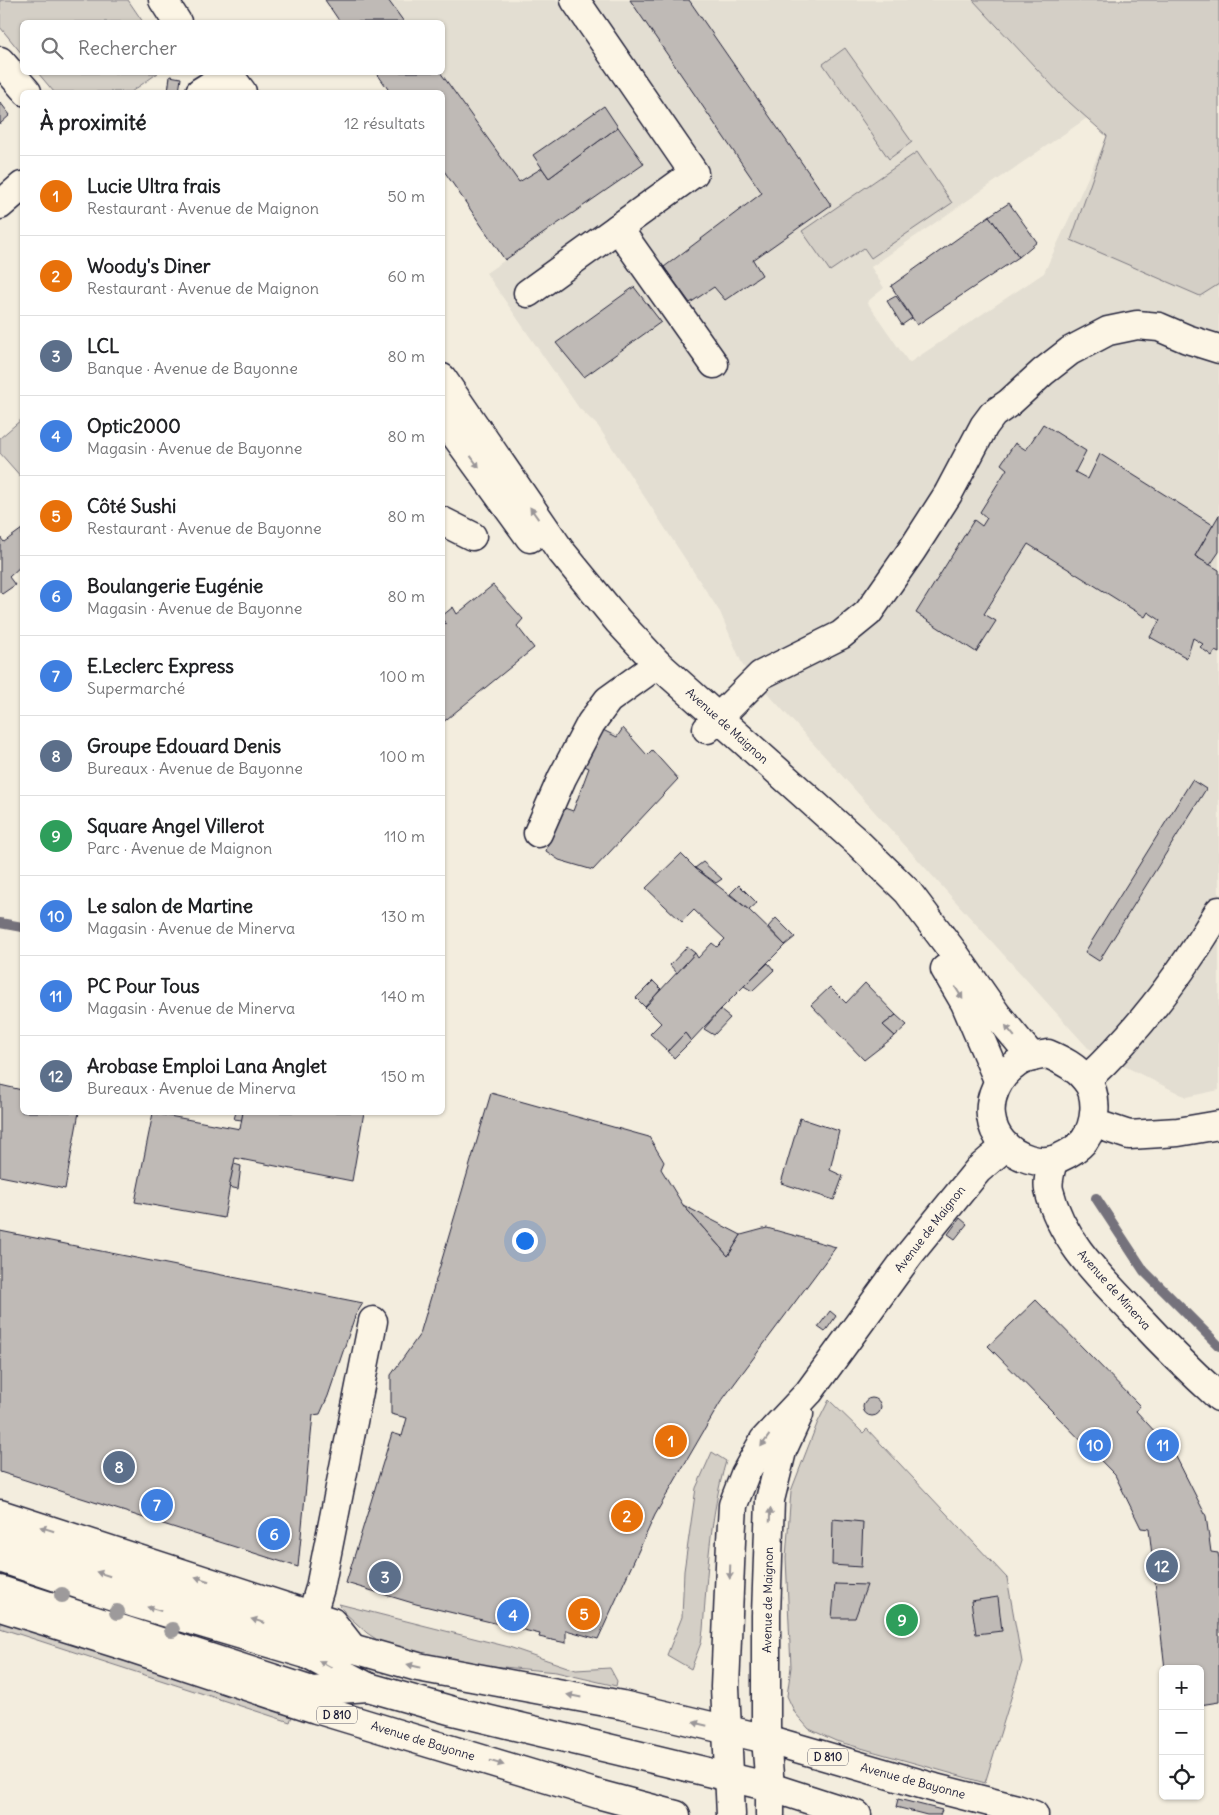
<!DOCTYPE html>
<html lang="fr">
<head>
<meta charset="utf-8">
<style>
	body { margin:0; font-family:Delius,sans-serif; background:#f6f6f6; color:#202124 }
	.controls { position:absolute; right:15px; bottom:15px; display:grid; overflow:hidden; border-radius:8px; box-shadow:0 1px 4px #0004 }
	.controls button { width:45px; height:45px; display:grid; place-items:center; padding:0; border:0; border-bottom:1px solid #e0e0e0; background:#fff; color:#202124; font:25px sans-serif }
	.you { position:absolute; left:524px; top:1240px; width:18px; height:18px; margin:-12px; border:4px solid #fff; border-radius:50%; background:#1a73e8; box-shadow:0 0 0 8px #1a73e833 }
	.badge { display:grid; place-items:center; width:32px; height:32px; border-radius:50%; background:#1f6fb2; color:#fff; font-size:16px; font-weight:700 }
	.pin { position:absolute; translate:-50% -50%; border:2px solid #fff; box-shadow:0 1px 5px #0006 }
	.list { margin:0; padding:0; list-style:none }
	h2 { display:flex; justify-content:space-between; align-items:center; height:65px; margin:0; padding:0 20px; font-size:21px }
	h2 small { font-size:16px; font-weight:400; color:#757577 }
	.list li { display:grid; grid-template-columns:32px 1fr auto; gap:15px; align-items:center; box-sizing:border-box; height:80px; padding:0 20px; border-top:1px solid #e0e0e0 }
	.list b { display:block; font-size:19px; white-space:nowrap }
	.list p { margin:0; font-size:16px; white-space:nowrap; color:#757577 }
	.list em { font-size:16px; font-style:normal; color:#757577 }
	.icon { flex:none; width:28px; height:28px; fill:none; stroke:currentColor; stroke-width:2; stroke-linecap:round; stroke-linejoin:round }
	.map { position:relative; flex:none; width:1219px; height:1815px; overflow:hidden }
	.search { position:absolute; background:#fff; box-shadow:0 1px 4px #0004; left:20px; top:20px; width:425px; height:55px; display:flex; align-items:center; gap:12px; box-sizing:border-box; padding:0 18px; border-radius:8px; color:#757577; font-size:19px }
	.panel { position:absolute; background:#fff; box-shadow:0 1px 4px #0004; left:20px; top:90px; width:425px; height:1025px; border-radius:8px }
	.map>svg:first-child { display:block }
	.built { fill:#e3ded2 }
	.green { fill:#d4cfc6; stroke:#7b7880 }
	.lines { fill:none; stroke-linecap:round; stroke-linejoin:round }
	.stream { stroke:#75727b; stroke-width:10 }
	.building { fill:#bfbab6; stroke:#22223b }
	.minor-casing { stroke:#22223b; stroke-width:31 }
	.major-casing { stroke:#22223b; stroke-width:31 }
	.minor { stroke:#fcf5e5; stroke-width:28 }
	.major { stroke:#fcf5e5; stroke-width:28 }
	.tree { fill:#9d9a9b }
	.oneway { fill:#9a9698 }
	.labels { text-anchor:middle; stroke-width:4.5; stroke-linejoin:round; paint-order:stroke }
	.shield { fill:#fcf5e5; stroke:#63616e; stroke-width:1 }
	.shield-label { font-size:11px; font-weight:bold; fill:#22223b }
	.street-label { font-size:12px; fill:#22223b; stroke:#fcf5e5 }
</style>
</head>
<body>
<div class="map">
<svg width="1219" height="1815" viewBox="0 0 1219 1815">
	<rect width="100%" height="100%" fill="#f3edde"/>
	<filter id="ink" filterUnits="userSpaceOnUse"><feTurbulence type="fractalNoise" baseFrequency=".02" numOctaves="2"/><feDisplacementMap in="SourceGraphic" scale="10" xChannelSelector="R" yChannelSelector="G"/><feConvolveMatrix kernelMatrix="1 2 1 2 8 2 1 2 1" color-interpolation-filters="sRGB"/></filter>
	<g filter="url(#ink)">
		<polygon class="built" points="325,0 973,0 1060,94 1087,118 871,267 884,288 867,302 909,363 1044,273 1107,136 1219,0 1219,1090 1186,1097 1088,1048 743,666 720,612 598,426 579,408 486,273 505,260 442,92 390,92 376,73 442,72 442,22 340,22"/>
		<g class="green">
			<polygon points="0,0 128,0 143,22 22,22 22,54 0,27"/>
			<polygon points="973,0 1219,0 1219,284 1200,296 1071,240 1107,136 1060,94"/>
			<polygon points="845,48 912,142 889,159 823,64"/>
			<polygon points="38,73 158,73 131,92 54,92"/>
			<polygon points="917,152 952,203 871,258 864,248 830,271 802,231"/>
			<polygon points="22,419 22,478 0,453 0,438"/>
			<polygon points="829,1400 863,1433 867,1429 1007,1578 1022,1662 985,1783 836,1741 809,1729 795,1713 787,1696 791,1667 786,1558 791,1491 817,1424"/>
			<path d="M712,1452L726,1461C710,1516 707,1573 703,1630L701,1643L691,1669L667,1655L682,1617L684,1571L696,1488Z"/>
			<polygon points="339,1604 509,1647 576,1670 610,1668 617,1681 616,1686 556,1672 472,1664 396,1650 379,1641 367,1633 345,1613"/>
			<polygon points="0,1616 293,1713 290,1722 0,1628"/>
		</g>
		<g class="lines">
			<g class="stream">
				<polyline points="0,923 22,927"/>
				<polyline points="1096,1198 1144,1271 1219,1346"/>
			</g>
		</g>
		<g class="building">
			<polygon points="325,0 388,0 404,22 340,22"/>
			<polygon points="630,0 689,0 831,205 753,260 762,275 725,300 714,287 690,303 664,267 762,193"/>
			<polygon points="376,72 440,72 519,182 542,168 549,178 618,127 644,164 505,260 442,168 442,92 390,92"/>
			<polygon points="170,76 181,78 179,92 168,92"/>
			<polygon points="0,102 10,115 0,124"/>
			<polygon points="604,106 618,127 549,178 533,155"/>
			<polygon points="1009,203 1037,242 1019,257 989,216"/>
			<polygon points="989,216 1019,257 917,325 891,286"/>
			<polygon points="634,287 661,322 584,377 556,343"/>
			<polygon points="896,296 912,318 902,325 887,301"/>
			<polygon points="1043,424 1086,451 1075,472 1088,479 1100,454 1213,525 1195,556 1219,570 1219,653 1215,651 1212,656 1200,647 1203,644 1193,638 1187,658 1150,637 1160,620 1148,612 1145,617 1028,544 984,614 996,621 976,652 916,613 974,520 982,526 987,518 980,512 1007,469 1001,464 1015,443 1026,450"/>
			<polygon points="1219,515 1219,552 1210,565 1195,556"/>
			<polygon points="22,529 22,565 9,577 15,585 2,594 0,592 0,537 4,542"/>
			<polygon points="493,585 523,619 517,626 534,648 442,723 442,625 446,623 442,620 442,616 453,607 457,614"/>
			<polygon points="593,725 617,737 623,728 647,755 652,750 678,779 593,870 559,860 546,851 559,806 573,811 589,768 580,764"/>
			<polygon points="1192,780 1206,789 1099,961 1085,952"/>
			<polygon points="681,854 695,868 749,910 785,945 720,1010 691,1041 685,1033 668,1051 650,1034 661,1023 645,1007 695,953 698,958 712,943 717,947 725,939 694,910 682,922 646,888"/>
			<polygon points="703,862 722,879 716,883 695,868"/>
			<polygon points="739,885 757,903 749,910 730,894"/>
			<polygon points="776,918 795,937 785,945 768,927"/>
			<polygon points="687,947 695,953 677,973 670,965"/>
			<polygon points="768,963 774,970 752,991 744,986"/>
			<polygon points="653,981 661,989 645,1007 636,998"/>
			<polygon points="865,983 896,1015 883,1025 895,1036 864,1060 811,1005 830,987 846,1003"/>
			<polygon points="720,1010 730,1018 714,1035 704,1029"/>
			<polygon points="896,1015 907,1025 895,1036 883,1025"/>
			<polygon points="685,1033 691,1041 674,1058 668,1051"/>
			<polygon points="0,1085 22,1090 22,1112 79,1112 65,1189 0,1176"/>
			<polygon points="491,1093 649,1137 664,1162 661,1169 683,1205 728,1256 741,1235 767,1228 836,1247 720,1403 655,1515 598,1639 566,1630 566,1643 539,1637 540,1634 416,1604 346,1583 392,1433 402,1436 407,1418 391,1414 391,1375 420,1334"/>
			<polygon points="236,1112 243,1112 242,1120 234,1119"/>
			<polygon points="243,1112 364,1112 352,1181 235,1158 224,1218 135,1202 153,1113 240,1129"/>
			<polygon points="800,1118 839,1131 830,1170 843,1176 834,1200 781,1183"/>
			<polygon points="234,1164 241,1166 238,1189 229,1187"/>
			<polygon points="683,1205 741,1235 728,1256"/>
			<polygon points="960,1218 967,1224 955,1239 948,1234"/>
			<polygon points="0,1231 363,1303 355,1316 328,1396 320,1414 313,1415 298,1567 0,1472"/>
			<polygon points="1036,1300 1140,1406 1136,1411 1157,1434 1162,1429 1206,1516 1211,1552 1218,1553 1219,1559 1219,1702 1200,1705 1200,1669 1165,1669 1149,1529 1141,1528 1115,1475 988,1346"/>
			<polygon points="830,1311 836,1316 825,1332 818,1327"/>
			<circle cx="872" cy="1407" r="9"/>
			<polygon points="833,1519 863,1522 861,1567 832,1565"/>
			<polygon points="835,1584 867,1585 855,1618 832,1618"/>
			<polygon points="998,1597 1002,1631 976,1634 971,1601"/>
			<polygon points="898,1799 942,1810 940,1815 927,1815 896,1807"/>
		</g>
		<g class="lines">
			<defs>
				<g id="minor">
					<polyline points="163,0 177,22"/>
					<polyline points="575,0 694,173 618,228"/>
					<polyline points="0,61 27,92"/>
					<polyline points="227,72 242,92"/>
					<polyline points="200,92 216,82"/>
					<polyline points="0,205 22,186"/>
					<polyline points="528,293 618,228 714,364"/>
					<polyline points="442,378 560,550 618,621 658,664 858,843 908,892 954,953 997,1015 1032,1057"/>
					<polyline points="442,417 530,538"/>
					<polyline points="442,521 472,536"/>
					<polyline points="707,729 761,675 841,635 868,613 912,550 948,494 984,426 993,414 1009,403 1043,372 1070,351 1108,331 1137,325 1159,327 1187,339 1219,349"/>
					<polyline points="538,833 562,778 591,723 608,700 658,664"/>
					<polyline points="945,969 965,1003 998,1080"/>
					<path d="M1048,1054C1062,1060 1076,1067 1086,1080C1099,1096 1096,1124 1084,1141C1077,1149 1068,1154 1059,1158C1050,1162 1039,1162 1029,1159C983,1145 978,1091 1016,1064C1025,1057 1038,1056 1048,1054Z"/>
					<path d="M1086,1080C1139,1031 1182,973 1219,911"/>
					<polyline points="1093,1123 1129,1135 1178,1132 1219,1125"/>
					<path d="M1053,1160C1051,1170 1047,1181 1049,1190C1061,1241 1101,1278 1135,1314C1162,1343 1190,1371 1219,1397"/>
					<polyline points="0,1514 332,1622 353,1649"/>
					<polyline points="0,1558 134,1603 306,1654 368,1687 453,1711 770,1787 857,1815"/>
					<polyline points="0,1590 312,1691 368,1687"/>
					<polyline points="312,1614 320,1588 373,1321"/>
					<polyline points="731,1815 725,1687 731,1541 733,1505 745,1474 764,1440 809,1392 909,1255 978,1170 1006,1146"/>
					<polyline points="770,1815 770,1787 766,1739 766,1615 770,1500 782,1451 799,1414"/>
				</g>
				<g id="major">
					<polyline points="0,1540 186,1601 418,1667 622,1705 766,1739 935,1788 1017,1809 1034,1815"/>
					<polyline points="0,1607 128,1647 316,1709 601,1795 676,1815"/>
				</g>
			</defs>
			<use href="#minor" class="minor-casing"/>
			<use href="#major" class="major-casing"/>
			<use href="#minor" class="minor"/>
			<use href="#major" class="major"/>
		</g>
		<g class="tree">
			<circle cx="62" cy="1595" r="8"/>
			<circle cx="117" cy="1612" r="8"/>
			<circle cx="172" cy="1630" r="8"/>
		</g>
		<defs><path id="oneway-solid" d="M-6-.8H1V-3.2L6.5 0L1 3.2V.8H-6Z" transform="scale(1.25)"/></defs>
		<g class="oneway">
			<use href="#oneway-solid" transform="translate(475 462) rotate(54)"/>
			<use href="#oneway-solid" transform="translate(534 513) rotate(-125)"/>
			<use href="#oneway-solid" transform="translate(959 993) rotate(58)"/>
			<use href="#oneway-solid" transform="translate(1010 1031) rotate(-129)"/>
			<use href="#oneway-solid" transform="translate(765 1441) rotate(126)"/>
			<use href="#oneway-solid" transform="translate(770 1515) rotate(-88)"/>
			<use href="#oneway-solid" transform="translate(47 1529) rotate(-162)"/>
			<use href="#oneway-solid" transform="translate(730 1572) rotate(92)"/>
			<use href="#oneway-solid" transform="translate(103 1574) rotate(-162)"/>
			<use href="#oneway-solid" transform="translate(202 1579) rotate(-162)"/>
			<use href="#oneway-solid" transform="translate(154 1609) rotate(-164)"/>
			<use href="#oneway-solid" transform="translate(258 1621) rotate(-164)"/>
			<use href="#oneway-solid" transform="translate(325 1664) rotate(-152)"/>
			<use href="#oneway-solid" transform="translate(414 1666) rotate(-166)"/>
			<use href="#oneway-solid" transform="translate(574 1696) rotate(-169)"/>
			<use href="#oneway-solid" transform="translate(700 1724) rotate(-167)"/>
			<use href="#oneway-solid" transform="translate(497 1763) rotate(17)"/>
		</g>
	</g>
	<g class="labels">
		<g class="shield">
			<rect x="317" y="1706.5" width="40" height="17" rx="4"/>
			<rect x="808" y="1748.5" width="40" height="17" rx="4"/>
		</g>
		<g class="shield-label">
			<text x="337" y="1719">D 810</text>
			<text x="828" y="1761">D 810</text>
		</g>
		<g class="street-label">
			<text transform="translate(727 726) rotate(42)" y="4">Avenue de Maignon</text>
			<text transform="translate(930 1229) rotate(-52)" y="4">Avenue de Maignon</text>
			<text transform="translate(1114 1290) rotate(48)" y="4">Avenue de Minerva</text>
			<text transform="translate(768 1600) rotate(-89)" y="4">Avenue de Maignon</text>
			<text transform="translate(423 1741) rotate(17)" y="4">Avenue de Bayonne</text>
			<text transform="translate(913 1781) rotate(15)" y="4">Avenue de Bayonne</text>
		</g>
	</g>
</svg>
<div class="controls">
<button>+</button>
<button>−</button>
<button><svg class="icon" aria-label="locate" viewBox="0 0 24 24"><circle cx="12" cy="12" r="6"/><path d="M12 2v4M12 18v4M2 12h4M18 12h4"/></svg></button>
</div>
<div class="you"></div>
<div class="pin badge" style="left:671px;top:1441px;background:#e8710a">1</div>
<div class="pin badge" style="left:627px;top:1516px;background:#e8710a">2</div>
<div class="pin badge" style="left:385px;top:1577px;background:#5c6f8a">3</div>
<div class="pin badge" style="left:513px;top:1615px;background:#3f7fe0">4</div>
<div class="pin badge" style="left:584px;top:1614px;background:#e8710a">5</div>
<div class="pin badge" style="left:274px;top:1534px;background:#3f7fe0">6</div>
<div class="pin badge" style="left:157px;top:1505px;background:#3f7fe0">7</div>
<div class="pin badge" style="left:119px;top:1467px;background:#5c6f8a">8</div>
<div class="pin badge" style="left:902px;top:1620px;background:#2e9e5b">9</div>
<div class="pin badge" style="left:1095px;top:1445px;background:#3f7fe0">10</div>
<div class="pin badge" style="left:1163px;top:1445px;background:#3f7fe0">11</div>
<div class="pin badge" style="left:1162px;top:1566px;background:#5c6f8a">12</div>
<div class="search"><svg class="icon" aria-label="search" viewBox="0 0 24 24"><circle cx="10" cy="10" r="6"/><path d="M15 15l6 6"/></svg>Rechercher</div>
<section class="panel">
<h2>À proximité<small>12 résultats</small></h2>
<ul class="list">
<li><span class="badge" style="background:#e8710a">1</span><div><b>Lucie Ultra frais</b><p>Restaurant · Avenue de Maignon</p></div><em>50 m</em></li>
<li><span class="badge" style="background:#e8710a">2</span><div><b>Woody's Diner</b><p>Restaurant · Avenue de Maignon</p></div><em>60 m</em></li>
<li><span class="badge" style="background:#5c6f8a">3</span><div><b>LCL</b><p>Banque · Avenue de Bayonne</p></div><em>80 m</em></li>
<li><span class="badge" style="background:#3f7fe0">4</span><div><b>Optic2000</b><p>Magasin · Avenue de Bayonne</p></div><em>80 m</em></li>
<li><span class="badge" style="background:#e8710a">5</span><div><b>Côté Sushi</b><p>Restaurant · Avenue de Bayonne</p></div><em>80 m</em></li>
<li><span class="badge" style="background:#3f7fe0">6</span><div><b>Boulangerie Eugénie</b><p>Magasin · Avenue de Bayonne</p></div><em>80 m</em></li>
<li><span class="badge" style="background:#3f7fe0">7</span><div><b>E.Leclerc Express</b><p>Supermarché</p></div><em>100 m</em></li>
<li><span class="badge" style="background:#5c6f8a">8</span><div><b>Groupe Edouard Denis</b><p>Bureaux · Avenue de Bayonne</p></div><em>100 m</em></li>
<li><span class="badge" style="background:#2e9e5b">9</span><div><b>Square Angel Villerot</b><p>Parc · Avenue de Maignon</p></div><em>110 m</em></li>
<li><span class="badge" style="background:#3f7fe0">10</span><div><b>Le salon de Martine</b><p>Magasin · Avenue de Minerva</p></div><em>130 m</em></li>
<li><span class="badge" style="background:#3f7fe0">11</span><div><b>PC Pour Tous</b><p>Magasin · Avenue de Minerva</p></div><em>140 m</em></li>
<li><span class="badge" style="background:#5c6f8a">12</span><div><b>Arobase Emploi Lana Anglet</b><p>Bureaux · Avenue de Minerva</p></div><em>150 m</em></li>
</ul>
</section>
</div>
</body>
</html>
